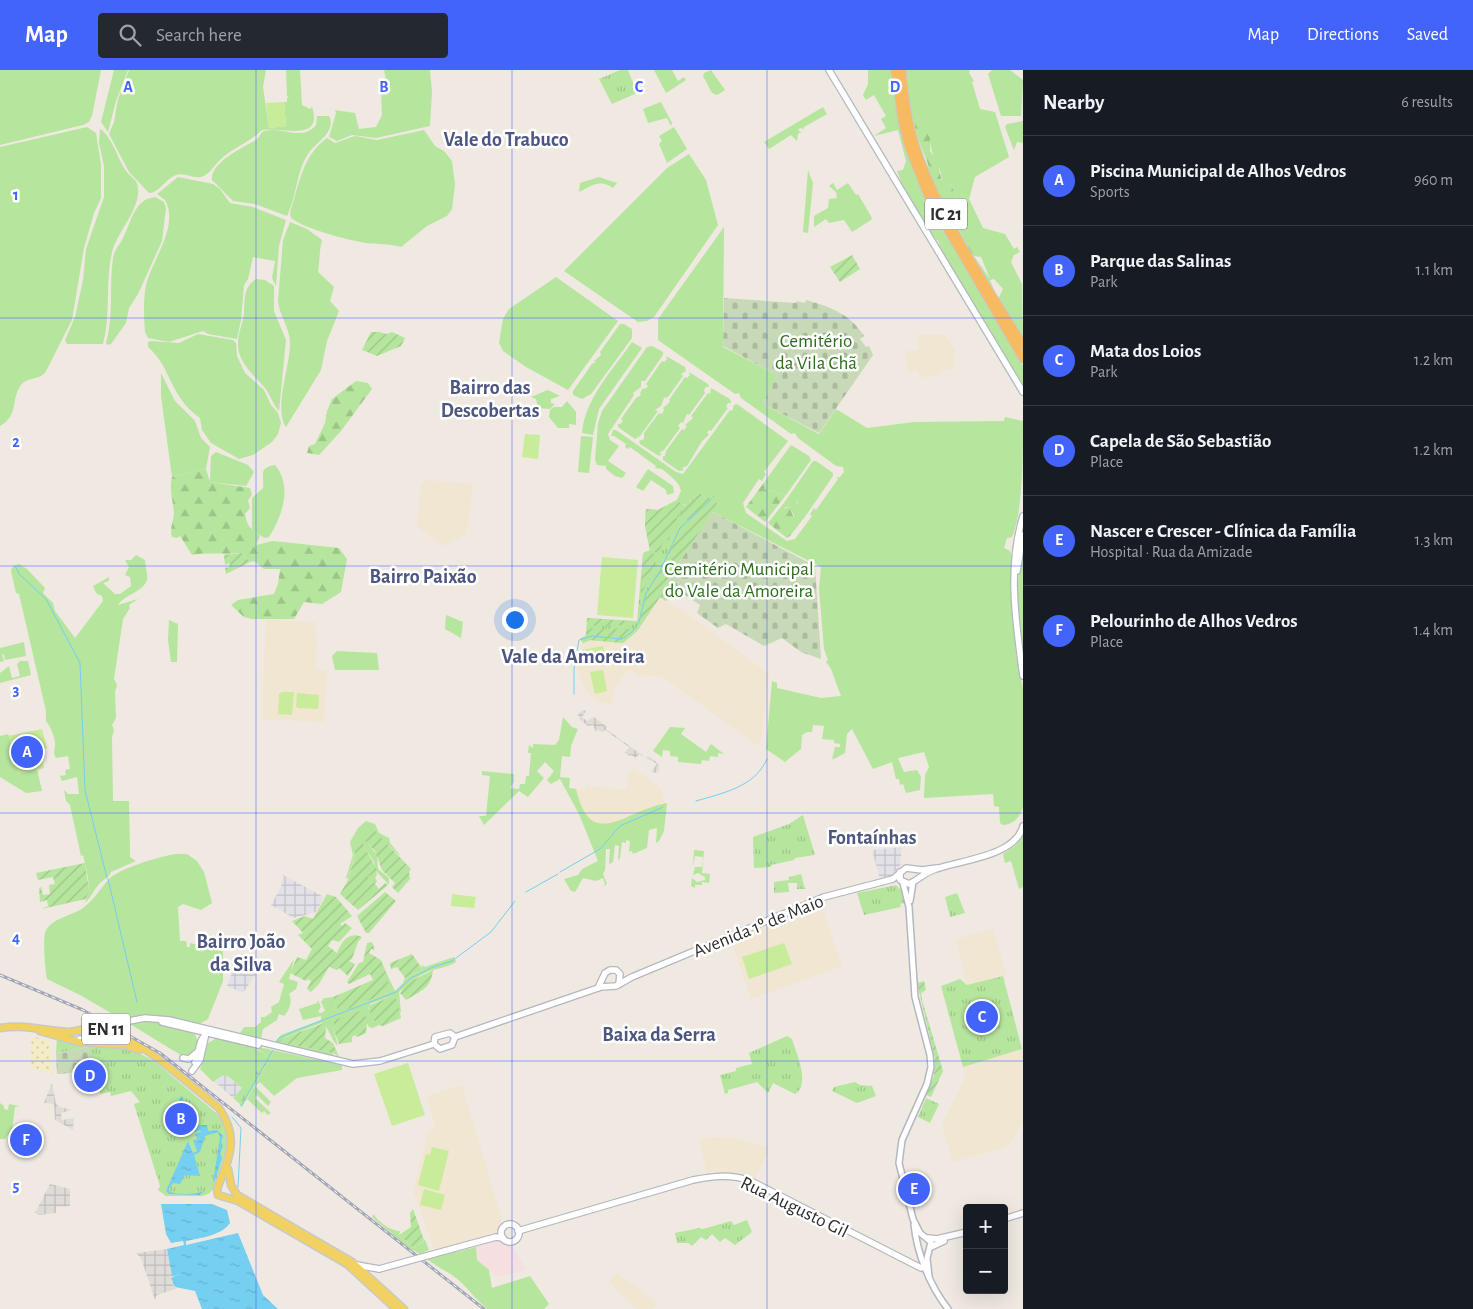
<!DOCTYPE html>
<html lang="en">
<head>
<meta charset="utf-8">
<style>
	body { margin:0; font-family:"Alegreya Sans",sans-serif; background:#242831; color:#f1f3f6 }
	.controls { position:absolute; right:15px; bottom:15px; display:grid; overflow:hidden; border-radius:5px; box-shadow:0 5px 20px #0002 }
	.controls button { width:45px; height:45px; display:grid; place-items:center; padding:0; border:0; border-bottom:1px solid #363941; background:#171b24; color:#f1f3f6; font:25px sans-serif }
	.you { position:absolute; left:514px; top:549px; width:18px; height:18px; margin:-12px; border:4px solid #fff; border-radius:50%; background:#1a73e8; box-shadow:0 0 0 8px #1a73e833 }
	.badge { display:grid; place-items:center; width:32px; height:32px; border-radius:50%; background:#4264fb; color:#fff; font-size:16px; font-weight:700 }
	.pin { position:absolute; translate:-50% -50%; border:2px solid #fff; box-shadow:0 1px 5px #0006 }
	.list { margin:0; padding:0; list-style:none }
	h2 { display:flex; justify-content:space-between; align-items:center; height:65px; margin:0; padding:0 20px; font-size:21px }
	h2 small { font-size:16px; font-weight:400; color:#9ea1a6 }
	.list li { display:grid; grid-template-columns:32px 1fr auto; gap:15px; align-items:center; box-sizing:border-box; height:90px; padding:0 20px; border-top:1px solid #363941 }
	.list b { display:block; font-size:19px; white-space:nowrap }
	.list p { margin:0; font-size:16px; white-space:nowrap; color:#9ea1a6 }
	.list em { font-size:16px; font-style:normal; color:#9ea1a6 }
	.icon { flex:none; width:28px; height:28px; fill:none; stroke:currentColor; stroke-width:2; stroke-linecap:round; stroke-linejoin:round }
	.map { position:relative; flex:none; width:1023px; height:1239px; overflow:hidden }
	header { display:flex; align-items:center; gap:30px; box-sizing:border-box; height:70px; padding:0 25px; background:#4264fb; color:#fff }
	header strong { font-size:24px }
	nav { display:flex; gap:28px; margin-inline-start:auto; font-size:18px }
	.search { width:350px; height:45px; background:#242831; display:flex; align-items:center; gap:12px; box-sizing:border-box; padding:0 18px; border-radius:5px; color:#9ea1a6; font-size:19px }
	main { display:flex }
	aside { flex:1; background:#171b24 }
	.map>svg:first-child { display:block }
	.industrial { fill:url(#industrial-grid) }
	.education { fill:#f0e6d1 }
	.medical { fill:#f5dfe0 }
	.grass { fill:#b6e59e; fill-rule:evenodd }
	.forest { fill:url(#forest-firs) }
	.wetland { fill:url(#wetland-marsh) }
	.sand { fill:url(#sand-dots) }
	.cemetery { fill:url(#cemetery-stones) }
	.park { fill:url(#park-tufts) }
	.garden { fill:url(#garden-furrows) }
	.pitch { fill:#c9ec9a }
	.plaza { fill:url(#plaza-grid) }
	.water { fill:url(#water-ripples) }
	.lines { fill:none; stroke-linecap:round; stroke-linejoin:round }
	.stream { stroke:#75cff0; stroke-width:1 }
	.tertiary-casing { stroke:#b4b7c1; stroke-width:8 }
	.secondary-casing { stroke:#b4b7c1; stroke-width:8 }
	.primary-casing { stroke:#c9c9c9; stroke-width:9 }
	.trunk-casing { stroke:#c9c9c9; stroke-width:9 }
	.tertiary { stroke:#fff; stroke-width:5 }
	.secondary { stroke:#fff; stroke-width:5.5 }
	.primary { stroke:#f2d163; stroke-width:6 }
	.trunk { stroke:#f8ba60; stroke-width:7 }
	.rail-casing { stroke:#a3a6b8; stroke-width:3 }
	.rail { stroke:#fff; stroke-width:1; stroke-dasharray:4; stroke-linecap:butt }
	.secondary-bridge-casing { stroke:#b4b7c1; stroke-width:8; stroke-linecap:butt }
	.secondary-bridge { stroke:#fff; stroke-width:5.5 }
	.grid { fill:none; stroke:#4264fb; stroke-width:1; stroke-opacity:0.55 }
	.labels { text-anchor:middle; stroke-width:5; stroke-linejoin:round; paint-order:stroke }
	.shield { fill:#fff; stroke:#6d6d6d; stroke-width:1 }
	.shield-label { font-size:18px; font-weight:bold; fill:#2e2e2e }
	.park-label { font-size:19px; fill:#2c6e1b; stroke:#fff }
	.street-label { font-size:19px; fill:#2e2e2e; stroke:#fff }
	.neighbourhood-label { font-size:20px; font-weight:bold; fill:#4d5680; stroke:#fff }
	.quarter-label { font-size:21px; font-weight:bold; fill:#4d5680; stroke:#fff }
	.grid-label { font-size:16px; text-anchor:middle; font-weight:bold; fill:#4264fb; stroke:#fff; stroke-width:5; stroke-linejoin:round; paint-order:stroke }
</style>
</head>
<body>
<header>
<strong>Map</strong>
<div class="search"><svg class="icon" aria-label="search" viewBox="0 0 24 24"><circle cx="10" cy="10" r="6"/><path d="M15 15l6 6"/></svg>Search here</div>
<nav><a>Map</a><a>Directions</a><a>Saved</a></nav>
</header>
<main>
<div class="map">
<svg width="1023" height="1239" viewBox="0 0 1023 1239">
	<defs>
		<pattern id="industrial-grid" width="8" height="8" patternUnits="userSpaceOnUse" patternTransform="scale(1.25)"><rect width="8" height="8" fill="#e3e1e8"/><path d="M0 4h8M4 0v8" fill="none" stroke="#c3c1c7"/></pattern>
		<pattern id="forest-firs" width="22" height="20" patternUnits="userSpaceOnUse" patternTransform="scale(1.25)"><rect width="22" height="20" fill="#b6e59e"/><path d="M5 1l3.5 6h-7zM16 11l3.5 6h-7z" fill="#9dc588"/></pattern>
		<pattern id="wetland-marsh" width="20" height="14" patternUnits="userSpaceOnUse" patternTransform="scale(1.25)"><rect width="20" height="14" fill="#b6e59e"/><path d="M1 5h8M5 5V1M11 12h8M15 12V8" fill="none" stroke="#9dc588"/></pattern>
		<pattern id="sand-dots" width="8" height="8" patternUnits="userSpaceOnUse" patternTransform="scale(1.25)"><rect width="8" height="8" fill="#f3ecc5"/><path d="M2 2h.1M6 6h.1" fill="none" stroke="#d1cbaa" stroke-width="1.8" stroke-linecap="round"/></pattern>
		<pattern id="cemetery-stones" width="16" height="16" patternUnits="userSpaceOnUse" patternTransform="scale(1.25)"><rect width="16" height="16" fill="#c8d9b8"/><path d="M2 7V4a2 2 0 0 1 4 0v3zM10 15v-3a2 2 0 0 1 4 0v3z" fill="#acbb9e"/></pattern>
		<pattern id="park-tufts" width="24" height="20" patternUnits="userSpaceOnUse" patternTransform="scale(1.25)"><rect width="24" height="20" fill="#b6e59e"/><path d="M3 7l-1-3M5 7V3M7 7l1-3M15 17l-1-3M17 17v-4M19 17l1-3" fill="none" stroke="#9dc588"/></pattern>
		<pattern id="garden-furrows" width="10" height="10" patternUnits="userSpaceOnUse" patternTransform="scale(1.25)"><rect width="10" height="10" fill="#b6e59e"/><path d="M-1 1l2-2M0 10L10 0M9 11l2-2" fill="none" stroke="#9dc588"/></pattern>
		<pattern id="plaza-grid" width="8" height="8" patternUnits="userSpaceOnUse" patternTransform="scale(1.25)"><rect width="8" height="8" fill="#dfdcd8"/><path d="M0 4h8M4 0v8" fill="none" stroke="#c0bdba"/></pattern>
		<pattern id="water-ripples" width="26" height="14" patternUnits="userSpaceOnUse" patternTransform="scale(1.25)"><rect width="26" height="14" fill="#75cff0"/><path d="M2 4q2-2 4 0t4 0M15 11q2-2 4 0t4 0" fill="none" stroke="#66b2ce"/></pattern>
	</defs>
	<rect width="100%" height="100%" fill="#efe9e1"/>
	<g class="industrial">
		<polygon points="902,777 900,796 892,806 880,809 872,780"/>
		<polygon points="283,805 324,827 316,842 294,848 271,835 281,817"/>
		<polygon points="233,888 248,890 256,900 255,905 243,923 227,916 232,903"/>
		<polygon points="226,1005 242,1018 233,1028 215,1012 221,1006"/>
	</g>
	<g class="education">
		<polygon points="918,265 944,265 955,279 953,300 942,300 937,306 921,307 917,301 907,301 906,281 918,280"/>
		<polygon points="426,410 473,414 467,464 443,476 417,456 421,413"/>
		<polygon points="660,527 679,540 681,539 769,604 761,672 757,675 663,607 643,605 641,607 629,599 616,615 611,635 596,630 585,619 577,598 581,575 590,570 623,573 637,561"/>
		<polygon points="266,550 316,552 315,563 317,566 316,600 327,600 324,652 262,649"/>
		<polygon points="634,699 660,717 665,734 606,754 595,754 589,751 579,733 576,719 585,720 586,716 627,720 628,704"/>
		<polygon points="821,834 842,896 751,929 731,870"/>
		<polygon points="993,859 1006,904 967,915 956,869"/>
		<polygon points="1022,979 1023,1048 1013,1070 1004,1078 953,1092 942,1054 965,1008 963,997"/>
		<polygon points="462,1015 502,1151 496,1162 435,1180 413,1120 429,1060 436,1058 427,1026"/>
		<polygon points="712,1067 736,1068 770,1078 754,1110 738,1104 707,1102 699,1070"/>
		<polygon points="617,1203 657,1233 652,1239 637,1239 609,1212"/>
	</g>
	<polygon class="medical" points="497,1170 511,1175 526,1200 497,1207 477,1190 476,1177"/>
	<g class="grass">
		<polygon points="0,0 101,0 92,46 89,52 83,55 0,75"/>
		<polygon points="114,0 128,0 116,31 108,62 101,52"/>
		<path d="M129,0H266L263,17L269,58L286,56L284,32H287V28L289,27L287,26L286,0H300L302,35L310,39L312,37C324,74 280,56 262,60C249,73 231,78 218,92C212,98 210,104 201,107C192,109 183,101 174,106C165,110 159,123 149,123L129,102L109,64L114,52L118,29Z"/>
		<polygon points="386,0 430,0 432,22 430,56 376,68 352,65 337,71 329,67 336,43 335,40 321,38 355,43 359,59 376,57 382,45 381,19 388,18 384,1"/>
		<polygon points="654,0 672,0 678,11 684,7 686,10 666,23"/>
		<polygon points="711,0 725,20 717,25 712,23 703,6 704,3"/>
		<polygon points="868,0 892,0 904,72 924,127 1023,296 1023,316 942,182 938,171 932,165 902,114 897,101 903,100 906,91 898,60 874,66 886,58 881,49 886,46 874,25 866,30 863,25 868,14"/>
		<path d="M905,0H970L969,3L974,11L972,12L980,39L995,42L1009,87L975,107L969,129L983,158L1005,164L1014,179L1017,177L1020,182L1014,185L1011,192L1022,214L1023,270L998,229L1003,219L994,209L990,210L996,225C947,153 914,87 905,0ZM924,56L927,63L930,66C929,86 942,94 942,112L951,115L956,126L963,134C957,147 973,171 982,180L981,187L990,209L969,179L941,129L938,118L930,106V100L922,83L915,58Z"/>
		<polygon points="992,0 1010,0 1023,10 1021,46 1001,46 988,4"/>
		<polygon points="661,32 672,53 671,56 667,48 648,53 643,39"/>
		<polygon points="823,37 827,44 804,57 803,60 802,58 798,59 800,62 803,61 798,64 797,71 791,65 769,79 764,72"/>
		<path d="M317,46H329C337,62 316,72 308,84C296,102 297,126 287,146L255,134L233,131L212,110C210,93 242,78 254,71C258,69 260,65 262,62C280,54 301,73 316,55Z"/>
		<polygon points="1023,51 1023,73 1017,72 1014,80 1018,91 1005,57 1007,54"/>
		<path d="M87,57L96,63L101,95V128L94,143L84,178L72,250L45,303C38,310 27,307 21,315C10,330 20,344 0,356V77Z"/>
		<polygon points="674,57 687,79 667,93 659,74 662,71 659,66"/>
		<path d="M100,59C111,65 118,89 126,101C131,108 138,109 138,119C140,139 117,163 112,182C105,212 111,244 103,274H67L65,270L75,247L83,210L86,179L104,127V96L99,73Z"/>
		<path d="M424,60L435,76L444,81L452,91L455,115L452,139L447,146L427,156L401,177C387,173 379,175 366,173C348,170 305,159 291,148L290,143C299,115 302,86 327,68L335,73L355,66L377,70Z"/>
		<polygon points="689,84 706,110 718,155 654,247 647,251 638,252 564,201 667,98"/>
		<polygon points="808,100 813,113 808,163 803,162"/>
		<path d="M178,107L213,114L220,119L230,133L253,137L286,150L279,176L276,216L272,208L275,191L253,187L248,209L244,215L241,250L237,269L208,264L203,261L169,272L148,268L145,262C144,247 143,230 146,215C151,192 180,156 165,130L157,124Z"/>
		<path d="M599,107L617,113L613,118C599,108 590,117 579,122L580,113Z"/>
		<polygon points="833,113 837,120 848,113 856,125 858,124 872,148 871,150 852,162 844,150 829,153 826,149 814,157 814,146 828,138 829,129 837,128 836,122 829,116"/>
		<path d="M155,127L164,132L166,138L162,171L138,224L129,238L126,253L111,274L108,275L106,273C114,245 109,216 113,188C114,180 120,175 123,168C131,153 134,129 155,127Z"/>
		<path d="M290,152L307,159L322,170C319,181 320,190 318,202L334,217L330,231L339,241L327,271L321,300L286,357C273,339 291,294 290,272C290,258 279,245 278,231L283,170Z"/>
		<path d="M724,157L723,277L777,305L763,334L819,364L836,339L867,358L914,352L1004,351L1005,347L1023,351C1023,382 1023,443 1012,467L1007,468L1004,478L1010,481L1013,488L1011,535L1017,591L1023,618V737C1020,747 1014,754 1003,755L1000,753L999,737L994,736L993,724L924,728L925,705L929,697L924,682L898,688L904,702L917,700L921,707L920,720L906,723L903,714L900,715L899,709H896L892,692L873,699L852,659L847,664L845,683L834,689H832L835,677H840V674L834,673V670L822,669L824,656L813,655L812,662H807L802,665L801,679L785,692L766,679L772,611L777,613V618L821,628L841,626L831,599L826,592L828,590L824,579L819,519L821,497L713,442L700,424L694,425L695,429L690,430L688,434L682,435L677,430L681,421C679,411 670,406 662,399L655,398L656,396L630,377L628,379L625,377L626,374L614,366H611L613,360H616L676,402L683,404L730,340L732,341L734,335L737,334L788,371L764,402L766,404L762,411L759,409L743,433L746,443L787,471L795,469L812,446L810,444L814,438L816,440L838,409L836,408L840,407L844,402L843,397L836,396L798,368L795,363L791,364L741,328L739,323L735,324L658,270V249Z"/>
		<polygon points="556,207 618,251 568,320 526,297 503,281 499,273 503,249 509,239"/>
		<path d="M256,209L265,210L274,216V241L286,270L279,341C273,334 270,325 265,318C254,305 237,292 238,273C238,263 243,253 244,243C245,229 243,218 256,209Z"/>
		<polygon points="620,254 624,254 632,259 632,268 591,324 582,329 573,325 573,321 592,294 596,292 594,291 601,285 600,282"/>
		<path d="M198,264L233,270L236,273L237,286L245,303L264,320L271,335L278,343L281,353L278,364L272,372L253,385L239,389L211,373L202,360L200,348C169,326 172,298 148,277V272L151,271L179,273Z"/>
		<path d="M632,272L642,278L599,339L593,365L582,363C585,328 613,300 632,272Z"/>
		<polygon points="652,276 663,282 663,285 645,311 641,311 641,317 633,323 634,325 608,364 610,370 619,376 608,391 626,403 622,408 615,406 606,399 606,396 597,395 595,390 598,353 602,341 647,277"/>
		<polygon points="666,286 685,297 686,301 681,304 683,306 668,327 664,328 661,336 655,340 658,341 640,366 635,369 618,357 618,354 620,354 623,351 621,349 636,328 641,325 640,323 643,318 645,319 648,316 646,314 662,291 664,292 667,289"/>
		<polygon points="689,302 708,314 709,317 706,317 704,320 705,323 689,345 687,344 683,353 681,352 678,356 680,358 664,380 659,383 662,384 659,386 640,374 639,371 644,369 644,363 659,343 662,344 664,340 663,338 670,332 669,330 685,307 687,308 690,305"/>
		<polygon points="161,303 175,331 195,351 201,368 210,377 206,399 172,407 161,326"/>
		<polygon points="711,318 730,329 731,333 728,333 726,337 728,338 711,361 709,360 707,363 709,365 702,371 687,396 682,398 684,400 679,401 663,390 663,386 665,386 666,381 682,359 684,360 687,356 685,355 693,348 691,346 708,323 710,324"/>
		<polygon points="548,320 560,326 551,329 551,333 555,334 550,339 538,338 536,329 531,327"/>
		<polygon points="567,331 576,342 576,355 569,354 569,358 558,358 549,347 550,340 554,337 562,337"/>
		<polygon points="581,366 593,367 589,403 578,402"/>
		<polygon points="791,375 809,386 811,390 786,425 764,419 767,415 765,411"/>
		<polygon points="216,382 248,395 254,402 246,416 210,412 211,386"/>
		<polygon points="813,391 816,391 833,403 833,406 807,444 805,439 800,440 797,449 794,450 794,445 790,439 784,439 797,434 798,431 784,433"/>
		<path d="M275,395C293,416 282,447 269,467L265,468L252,461V428L263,418C265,406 257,398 275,395Z"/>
		<polygon points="648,399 673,416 674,423 667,425 666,420 651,410 643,421 636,417"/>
		<path d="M136,485L145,490C145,497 148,504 147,510C143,522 124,525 118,535L138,529L129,535L130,538L123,549L114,609L117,615L115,622L116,648L112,655L114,660L112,667L113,731H129L130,783V787L136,791L111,802C109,808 104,809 100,813C94,819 91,828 85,833C92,818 87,801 83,785L81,786L70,735L66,731L64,720L68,724H79L77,707L62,711L60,706L66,705L65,700L70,699L68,686L56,688C53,683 54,682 55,677C56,668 50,656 46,651V641L19,524L16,523L11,501L12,497L19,494L27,499L45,518L43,523L53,533L55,541L75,568L103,531L102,526L96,523L93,516L109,507V511L103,513L115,524H120L131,516L130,507L125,505L129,497L125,490H131Z"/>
		<path d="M1023,489V587C1019,554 1012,521 1023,489Z"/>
		<polygon points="446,545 463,552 461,568 445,559"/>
		<polygon points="169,550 178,554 177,592 171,592 168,570"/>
		<polygon points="24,572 26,586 5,590 4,585 2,584 4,591 0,592 0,578"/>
		<polygon points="337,581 377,583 379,600 335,600 332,586"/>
		<polygon points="20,591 28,591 31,605 0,613 0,603 9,596 12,608 20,606 17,594"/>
		<path d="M563,647L572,657L578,659L571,676L570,687L562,686L560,707L570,708L569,718L576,719C591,783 625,740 667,733L664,761L659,771L656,773L657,758L649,760L647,778L633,784L632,781L629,782L630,771L626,770V773L622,772L620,788L618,790L619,776L615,775L613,792L609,794L610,779H606L605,800L603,804L607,814L602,817L605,814L603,808L596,811L583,808L575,822L571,821L564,809L578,805L582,799L598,791L579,744L560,709L551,714L547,710L554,701L545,692L537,701L544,708L528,727L519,721L484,755L479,746H486L490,706L482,705V701L514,704V712L510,718L519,719L520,714H525L526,706H529L531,683H528L529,675L533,678V674L555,675L559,670Z"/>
		<polygon points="670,657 685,658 681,664 706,682 711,674 724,684 718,683 718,687 710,686 709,691 702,690 701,694 678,692 678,687 670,686 670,681 663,680 662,687 653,681"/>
		<polygon points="8,664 9,666 15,665 18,704 37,699 42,721 26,723 0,707 0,666"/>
		<polygon points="366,751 375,754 379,763 389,768 390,773 399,784 400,786 381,768 369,762 363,768 377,785 378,799 389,808 389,815 376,801 377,804 375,808 377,811 374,813 368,812 368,807 375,800 374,792 364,776 356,780 348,809 346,808 353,785 350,772 358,758"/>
		<polygon points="1023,766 1023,817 1019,819 1011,791 1005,793 1003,784 1015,776"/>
		<polygon points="694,780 704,781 702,803 710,804 709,813 702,812 702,815 695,815 695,818 691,816 692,808 697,812 705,810 705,807 698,803 693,805 695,797 702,797 703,787 695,786 693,796"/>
		<path d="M176,784H187L197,791L204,802L212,833L201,840L183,834L178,837L180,871H186L187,877H190V873L223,881V911L208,949L199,954L146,945L123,950L80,925L47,909C45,901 43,871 45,863C50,848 72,846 83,838C93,831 101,818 108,810C117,799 161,786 176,784Z"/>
		<path d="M454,887L456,892C447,898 435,898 425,903C414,908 408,915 399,922L401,943L398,941L397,930L392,926L370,934L368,938L379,955L373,958L369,957L360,941L334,953L333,958L338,976C330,969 331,959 321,953L281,969L279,972L333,983L332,987L275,972L281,965L321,950V946L303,950L299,939L317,933L318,930L321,937L318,942L321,943L325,941L321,932L324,928L333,927L339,943L391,921L389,915L381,908L385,900L395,921L403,913L405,908L423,900L421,895L425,897Z"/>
		<path d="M294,889L289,909L298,912L296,919L289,924C293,931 289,941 284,946L279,944L277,950L263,959L261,969L240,963L244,957H255L261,952V947H265L272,942L271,937L279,932L284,914L279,912Z"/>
		<polygon points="143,951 155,952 195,964 198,972 193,984 184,987 130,954"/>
		<polygon points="217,968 342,995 342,1000 297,1008 274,1026 260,1012 255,1016 271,1032 268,1036 257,1025 255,1028 271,1043 268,1045 264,1041 262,1043 247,1029 274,981 252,977 266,984 240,1034 233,1028 242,1018 229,1007 223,1005 213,1012 200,999 208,973"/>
		<polygon points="0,1033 4,1036 4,1039 8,1040 9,1034 19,1036 15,1037 12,1061 21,1062 21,1064 9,1063 5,1069 0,1069"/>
		<path d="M374,1144C376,1151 393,1162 400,1161L399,1165L414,1178L425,1170L429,1180L420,1184L407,1177L372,1147Z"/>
		<path d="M476,1177L477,1190L489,1200L492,1218L530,1206L549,1234L544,1239H487C478,1231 470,1222 463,1214C452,1203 438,1198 427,1189Z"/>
	</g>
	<g class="forest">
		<path d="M919,46L924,47L927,50L925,59L930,66V81L937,90L942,112L951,115L956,126L964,134C956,148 971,161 978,171L977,175L983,178L981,187L974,186L969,179L930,106C931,90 913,69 915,49Z"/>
		<polygon points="356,311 368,313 372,319 341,361 319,385 307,383 309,376 315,374 325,353 327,341 332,329"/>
		<path d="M206,399L210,412L250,418L252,425L248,430L250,438L245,444C247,455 250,460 260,466L256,475L273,471L339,478L347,489L341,522L322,534L304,532L294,549H252L244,547L231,535L238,530L274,524L278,514L280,499H264L254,491L250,492L242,483C224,485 209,482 192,485L180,466L177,468L172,467C169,458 174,451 174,443C173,430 169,420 172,407Z"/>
		<polygon points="765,411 767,415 764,419 786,425 765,452 746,437"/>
		<polygon points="794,427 798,429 796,436 786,437 784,439 790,439 795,450 802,437 805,439 807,444 790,466 787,468 768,453 783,434"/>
	</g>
	<polygon class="wetland" points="252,976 274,981 242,1037 240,1035 241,1030 266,984"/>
	<polygon class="sand" points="35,967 50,971 52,1003 31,998 31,970"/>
	<g class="cemetery">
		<path d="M724,228L796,233V231L805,233L806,230C831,237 850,244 864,266L860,269L866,277L869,276L873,285L819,363L763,334L777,305L723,276Z"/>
		<polygon points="713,442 815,496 821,589 801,582 782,568 764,576 726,554 718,558 697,543 700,535 666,512"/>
		<polygon points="88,977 96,994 73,999 71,1003 57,1004 56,983"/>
	</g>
	<g class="park">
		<polygon points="620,0 628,0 637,23 612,34 599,9"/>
		<polygon points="701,424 717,433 666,512 674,518 666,531 660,527 637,561 623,573 590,570 583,573 580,569 586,565 587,548 637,551 643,483 650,480 645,455 646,439 658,440 677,430 684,436 692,429 695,429 694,425"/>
		<polygon points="803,745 815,785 795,788 794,790 771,795 771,797 754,798 753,767 789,754"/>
		<polygon points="801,804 805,819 797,819 797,813 788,813 789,822 774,823 774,812 789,810 789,807"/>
		<polygon points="896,815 903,822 904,833 900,834 901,837 864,845 857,823"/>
		<polygon points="957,823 965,843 950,847 945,827"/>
		<polygon points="1003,906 1022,979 963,997 941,916 960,909 967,915"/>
		<path d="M787,966L792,969C796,983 811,1014 795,1024L773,1013L768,1023L757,1012L728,1020V1023L725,1024L720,1005L736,1001V998L752,994L749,983Z"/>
		<polygon points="57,968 111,975 136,981 155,992 221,1047 226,1058 228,1069 225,1092 220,1109 210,1123 203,1126 166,1126 158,1120 160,1116 134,1034 140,1032 131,1021 111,1026 110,1022 100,1024 100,1008 88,977 56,983"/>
		<polygon points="855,1012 860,1015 872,1016 876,1026 857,1033 832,1021 834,1017"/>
		<polygon points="926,1028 939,1034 930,1053 918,1047"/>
		<polygon points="747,1150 752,1162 735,1175 725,1168 720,1172 712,1164 706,1170 701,1167 692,1176 688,1173 677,1173 675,1163 699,1158 703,1159 731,1151 734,1155"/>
	</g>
	<g class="garden">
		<polygon points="852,185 860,199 840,212 830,197"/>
		<polygon points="371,262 379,262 387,264 392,262 405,268 401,276 377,286 362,280"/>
		<polygon points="702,424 711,429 688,450 679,447 685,435 695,429 694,425"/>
		<polygon points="677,430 682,435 674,456 672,456 669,470 664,469 659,483 650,481 645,455 646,439 658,440"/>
		<path d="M712,430L717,433L713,442L666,512L674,518L666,531L660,527L637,561L623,573L590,570L583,573L580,569C593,563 608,567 621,570L629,566L639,554L647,523L661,501L681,458Z"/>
		<polygon points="242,483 250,492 226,504 225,497 228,498 230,495 229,493 225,495 224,485"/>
		<polygon points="643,483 658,484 642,523 640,539"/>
		<polygon points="587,548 627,551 622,555 589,556 587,555"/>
		<polygon points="592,558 629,559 632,560 621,568 586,565 586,561"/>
		<polygon points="372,758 411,799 409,802 410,809 398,823 392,817 395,813 382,800 375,781 362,768"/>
		<polygon points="355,774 363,774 377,800 368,807 368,812 374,813 377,811 375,814 379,819 385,813 388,815 358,840 340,824 348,810 355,785"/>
		<polygon points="85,793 89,821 86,829 41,839 48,836 47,830 40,832 39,818 41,817 43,825 50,824 49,815 55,814 53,807 38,810 36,803"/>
		<polygon points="385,822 396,831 369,863 366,863 357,846"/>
		<path d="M327,824L336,827L352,846L340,854L342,856L345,853L352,858L339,872L332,870L328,876L337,883C341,872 349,861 362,867L358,872L352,889L349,891L355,894L348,906L339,898L337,900L329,897L319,914L311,922L307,919L311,911L308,909L306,911L290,903L297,887L306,890L312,879L298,865L303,863L292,851L305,846L313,849Z"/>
		<polygon points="372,872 375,880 371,879 369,883 381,890 386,902 382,908 387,909 391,921 339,943 333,927 373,910 370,904 349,914 347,912 359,893 363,892 367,873"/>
		<polygon points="412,884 423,900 405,908 397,897 391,899 390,893"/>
		<path d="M433,900C431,919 420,921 406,930L400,923L409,912Z"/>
		<polygon points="924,911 926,920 921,923 922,930 943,1001 931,1027 926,1025 934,1006 935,989 917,913"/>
		<polygon points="392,926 397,930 401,948 383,956 379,955 372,948 368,936"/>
		<polygon points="360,941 364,942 367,951 366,963 357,967 355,965 352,967 352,972 339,974 333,958 334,953 331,951"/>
		<polygon points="324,953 326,959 325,968 333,973 339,987 333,983 278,972 281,969"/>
		<polygon points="413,1139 424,1170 414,1178 399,1165 411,1157 410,1143"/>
	</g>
	<g class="pitch">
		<polygon points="284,32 286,56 269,58 266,33"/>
		<polygon points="525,364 540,365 538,389 522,387"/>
		<polygon points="602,487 638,490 633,548 597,545"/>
		<polygon points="603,576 606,589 585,593 582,580"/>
		<polygon points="603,600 607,621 595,624 590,602"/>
		<polygon points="282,622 294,622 292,645 278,644 279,624"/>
		<polygon points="297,623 319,625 318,639 298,638 296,636"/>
		<polygon points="42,659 47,678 40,680 44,698 18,704 9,666"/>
		<polygon points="452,824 476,827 474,838 451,836"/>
		<polygon points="784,873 792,894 749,909 742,887"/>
		<polygon points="408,993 425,1045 392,1056 374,1004"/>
		<polygon points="432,1077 449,1081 439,1121 418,1115 426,1084 430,1085"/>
		<polygon points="424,1119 445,1125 441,1140 420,1135"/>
	</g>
	<g class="plaza">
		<polygon points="583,640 586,641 582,647 587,651 594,647 607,657 606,659 646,688 648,686 658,693 659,700 656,703 651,702 657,694 639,684 636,688 631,685 630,686 625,683 629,677 605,660 603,662 598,660 596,662 593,655 588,656 580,650 578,644"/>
		<polygon points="52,1013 56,1034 60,1037 72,1040 61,1043 62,1050 74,1048 73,1060 55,1050 54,1034 44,1033"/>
		<polygon points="50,1114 70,1119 70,1136 56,1137 56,1143 39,1145 35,1143"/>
		<polygon points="167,1179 172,1205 181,1204 181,1206 171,1208 175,1219 157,1225 155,1230 141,1188 136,1183"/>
	</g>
	<g class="water">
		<path d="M182,1026L185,1036L196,1038L198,1055H207L208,1061L217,1060L223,1066L221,1072L223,1076L220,1083L222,1088L214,1112H213L220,1067L218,1062L205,1066L200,1082L194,1085L200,1106L185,1105L180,1114L173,1113L168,1120C173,1126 198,1124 205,1121L199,1125L169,1124L166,1121L188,1071L193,1083L197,1081L193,1070L200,1069L195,1066V1064L201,1062L200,1060L195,1062L193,1060L195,1055L192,1054L188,1059L179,1029Z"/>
		<path d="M161,1134H212L227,1140L230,1153C221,1166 200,1168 186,1171V1175L238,1163L263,1225L278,1239H202L195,1221L175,1217L171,1208L181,1204L172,1206L167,1179L184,1175L183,1171L171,1173L166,1164Z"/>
	</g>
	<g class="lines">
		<g class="stream">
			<polyline points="713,427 714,426"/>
			<polyline points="15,496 20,505 46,529 80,593 85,720 107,808"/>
			<polyline points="574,624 574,599 579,570 592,566 621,569 631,563 639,552 646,523 660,501 680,458 711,430"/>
			<path d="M696,731C723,723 755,717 767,689"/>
			<polyline points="560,802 600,779 620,756 663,737"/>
			<polyline points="108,809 137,932"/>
			<polyline points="526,822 558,804"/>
			<polyline points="276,973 279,968 297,960 396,922 411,908 433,897 452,891 491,862 515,831"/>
			<polyline points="241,1036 273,980"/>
			<polyline points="232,1047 241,1058 238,1117"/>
		</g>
		<defs>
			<g id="tertiary">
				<polyline points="903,813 909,837 915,927 930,985 931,997 927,1014 902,1070 899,1093 913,1149 920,1163 931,1172 927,1188 929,1207"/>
				<polyline points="910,831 913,812"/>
				<path d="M914,1154C917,1184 930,1216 948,1239"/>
			</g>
			<g id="secondary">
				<polyline points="829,0 1023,322"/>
				<path d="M1023,446C1007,499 1016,553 1023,606"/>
				<polyline points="1017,501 1023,465"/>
				<path d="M900,802V810L909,814C918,810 925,802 936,799C961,790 1016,786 1023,756"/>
				<polyline points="598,918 605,903 610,900 616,900 620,904 619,914"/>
				<polyline points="129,951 145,948 169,950 353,994 380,991 434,974"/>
				<polyline points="162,952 258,975"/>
				<polyline points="455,967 601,917 616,916 632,907 824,827 893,809 906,798 922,800 937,798"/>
				<polyline points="80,969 93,968 106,962"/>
				<polyline points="434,974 435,967 450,963 455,967"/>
				<polyline points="434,974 440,979 452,975 455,967"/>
				<polyline points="183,988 189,989 196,983"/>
				<polyline points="195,992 201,971 206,963"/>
				<polyline points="192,1001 200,990 206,963"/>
				<polyline points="1004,1149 1023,1143"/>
				<circle cx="510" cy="1163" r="9"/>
				<path d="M518,1161L693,1110C713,1106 730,1104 751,1111L921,1198"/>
				<polyline points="928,1168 937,1169 967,1162"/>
				<polyline points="470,1174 496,1167 503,1168"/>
				<polyline points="931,1177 944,1171"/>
				<polyline points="357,1195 379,1199"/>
			</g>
			<g id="primary">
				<path d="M0,958C28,954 43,961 68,962C79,962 88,956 99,957C132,961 192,1017 219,1038C240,1069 229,1088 217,1119L218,1125L238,1131L347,1194L396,1239"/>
				<polyline points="40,961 79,972 125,975 139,980"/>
				<polyline points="228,1099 231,1115 237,1125 352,1192 404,1239"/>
			</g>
			<g id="trunk">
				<polyline points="895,0 902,51 909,78 928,126 1023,289"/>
				<path d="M902,0C904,24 907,48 914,71C934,139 986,214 1023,275"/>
			</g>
		</defs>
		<use href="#tertiary" class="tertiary-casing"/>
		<use href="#secondary" class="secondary-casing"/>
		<use href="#primary" class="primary-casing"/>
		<use href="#trunk" class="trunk-casing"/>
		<use href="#tertiary" class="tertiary"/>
		<use href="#secondary" class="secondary"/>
		<use href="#primary" class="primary"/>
		<use href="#trunk" class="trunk"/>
		<defs>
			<polyline id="rail" points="0,905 83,940 160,983 484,1239"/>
		</defs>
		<use href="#rail" class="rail-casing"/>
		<use href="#rail" class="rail"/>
		<defs>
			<g id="secondary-bridge">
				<polyline points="106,962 129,951"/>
				<polyline points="379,1199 470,1174"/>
			</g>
		</defs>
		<use href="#secondary-bridge" class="secondary-bridge-casing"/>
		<use href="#secondary-bridge" class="secondary-bridge"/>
	</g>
	<path class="grid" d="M256,0V1239M512,0V1239M767,0V1239M0,248H1023M0,496H1023M0,743H1023M0,991H1023"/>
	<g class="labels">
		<g class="shield">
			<rect x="925" y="128.5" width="42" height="31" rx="4"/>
			<rect x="82" y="943.5" width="48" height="31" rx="4"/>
		</g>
		<g class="shield-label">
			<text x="946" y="150">IC 21</text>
			<text x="106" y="965">EN 11</text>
		</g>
		<g class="park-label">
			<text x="816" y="277">Cemitério<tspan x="816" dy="22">da Vila Chã</tspan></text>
			<text x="739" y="505">Cemitério Municipal<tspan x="739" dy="22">do Vale da Amoreira</tspan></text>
		</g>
		<g class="street-label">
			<text transform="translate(758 855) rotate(-22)" y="7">Avenida 1º de Maio</text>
			<text transform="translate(795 1136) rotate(26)" y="7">Rua Augusto Gil</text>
		</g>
		<g class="neighbourhood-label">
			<text x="506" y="76">Vale do Trabuco</text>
			<text x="490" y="324">Bairro das<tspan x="490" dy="23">Descobertas</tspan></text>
			<text x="423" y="513">Bairro Paixão</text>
			<text x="872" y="774">Fontaínhas</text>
			<text x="241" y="878">Bairro João<tspan x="241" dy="23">da Silva</tspan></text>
			<text x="659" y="971">Baixa da Serra</text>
		</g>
		<g class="quarter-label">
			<text x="573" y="593">Vale da Amoreira</text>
		</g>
	</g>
	<g class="grid-label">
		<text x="128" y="22">A</text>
		<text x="384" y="22">B</text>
		<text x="639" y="22">C</text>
		<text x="895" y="22">D</text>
		<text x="16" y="130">1</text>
		<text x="16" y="377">2</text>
		<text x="16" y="625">3</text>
		<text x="16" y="873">4</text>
		<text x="16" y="1121">5</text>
	</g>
</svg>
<div class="controls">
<button>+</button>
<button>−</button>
</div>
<div class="you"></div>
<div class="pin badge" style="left:27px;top:682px">A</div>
<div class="pin badge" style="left:181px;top:1049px">B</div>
<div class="pin badge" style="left:982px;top:947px">C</div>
<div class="pin badge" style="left:90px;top:1006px">D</div>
<div class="pin badge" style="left:914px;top:1119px">E</div>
<div class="pin badge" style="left:26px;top:1070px">F</div>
</div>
<aside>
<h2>Nearby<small>6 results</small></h2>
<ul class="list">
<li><span class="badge">A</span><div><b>Piscina Municipal de Alhos Vedros</b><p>Sports</p></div><em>960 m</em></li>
<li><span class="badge">B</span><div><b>Parque das Salinas</b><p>Park</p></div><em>1.1 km</em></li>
<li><span class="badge">C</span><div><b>Mata dos Loios</b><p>Park</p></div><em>1.2 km</em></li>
<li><span class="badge">D</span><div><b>Capela de São Sebastião</b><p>Place</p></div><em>1.2 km</em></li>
<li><span class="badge">E</span><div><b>Nascer e Crescer - Clínica da Família</b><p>Hospital · Rua da Amizade</p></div><em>1.3 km</em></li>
<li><span class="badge">F</span><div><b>Pelourinho de Alhos Vedros</b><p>Place</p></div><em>1.4 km</em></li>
</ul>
</aside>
</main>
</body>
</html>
